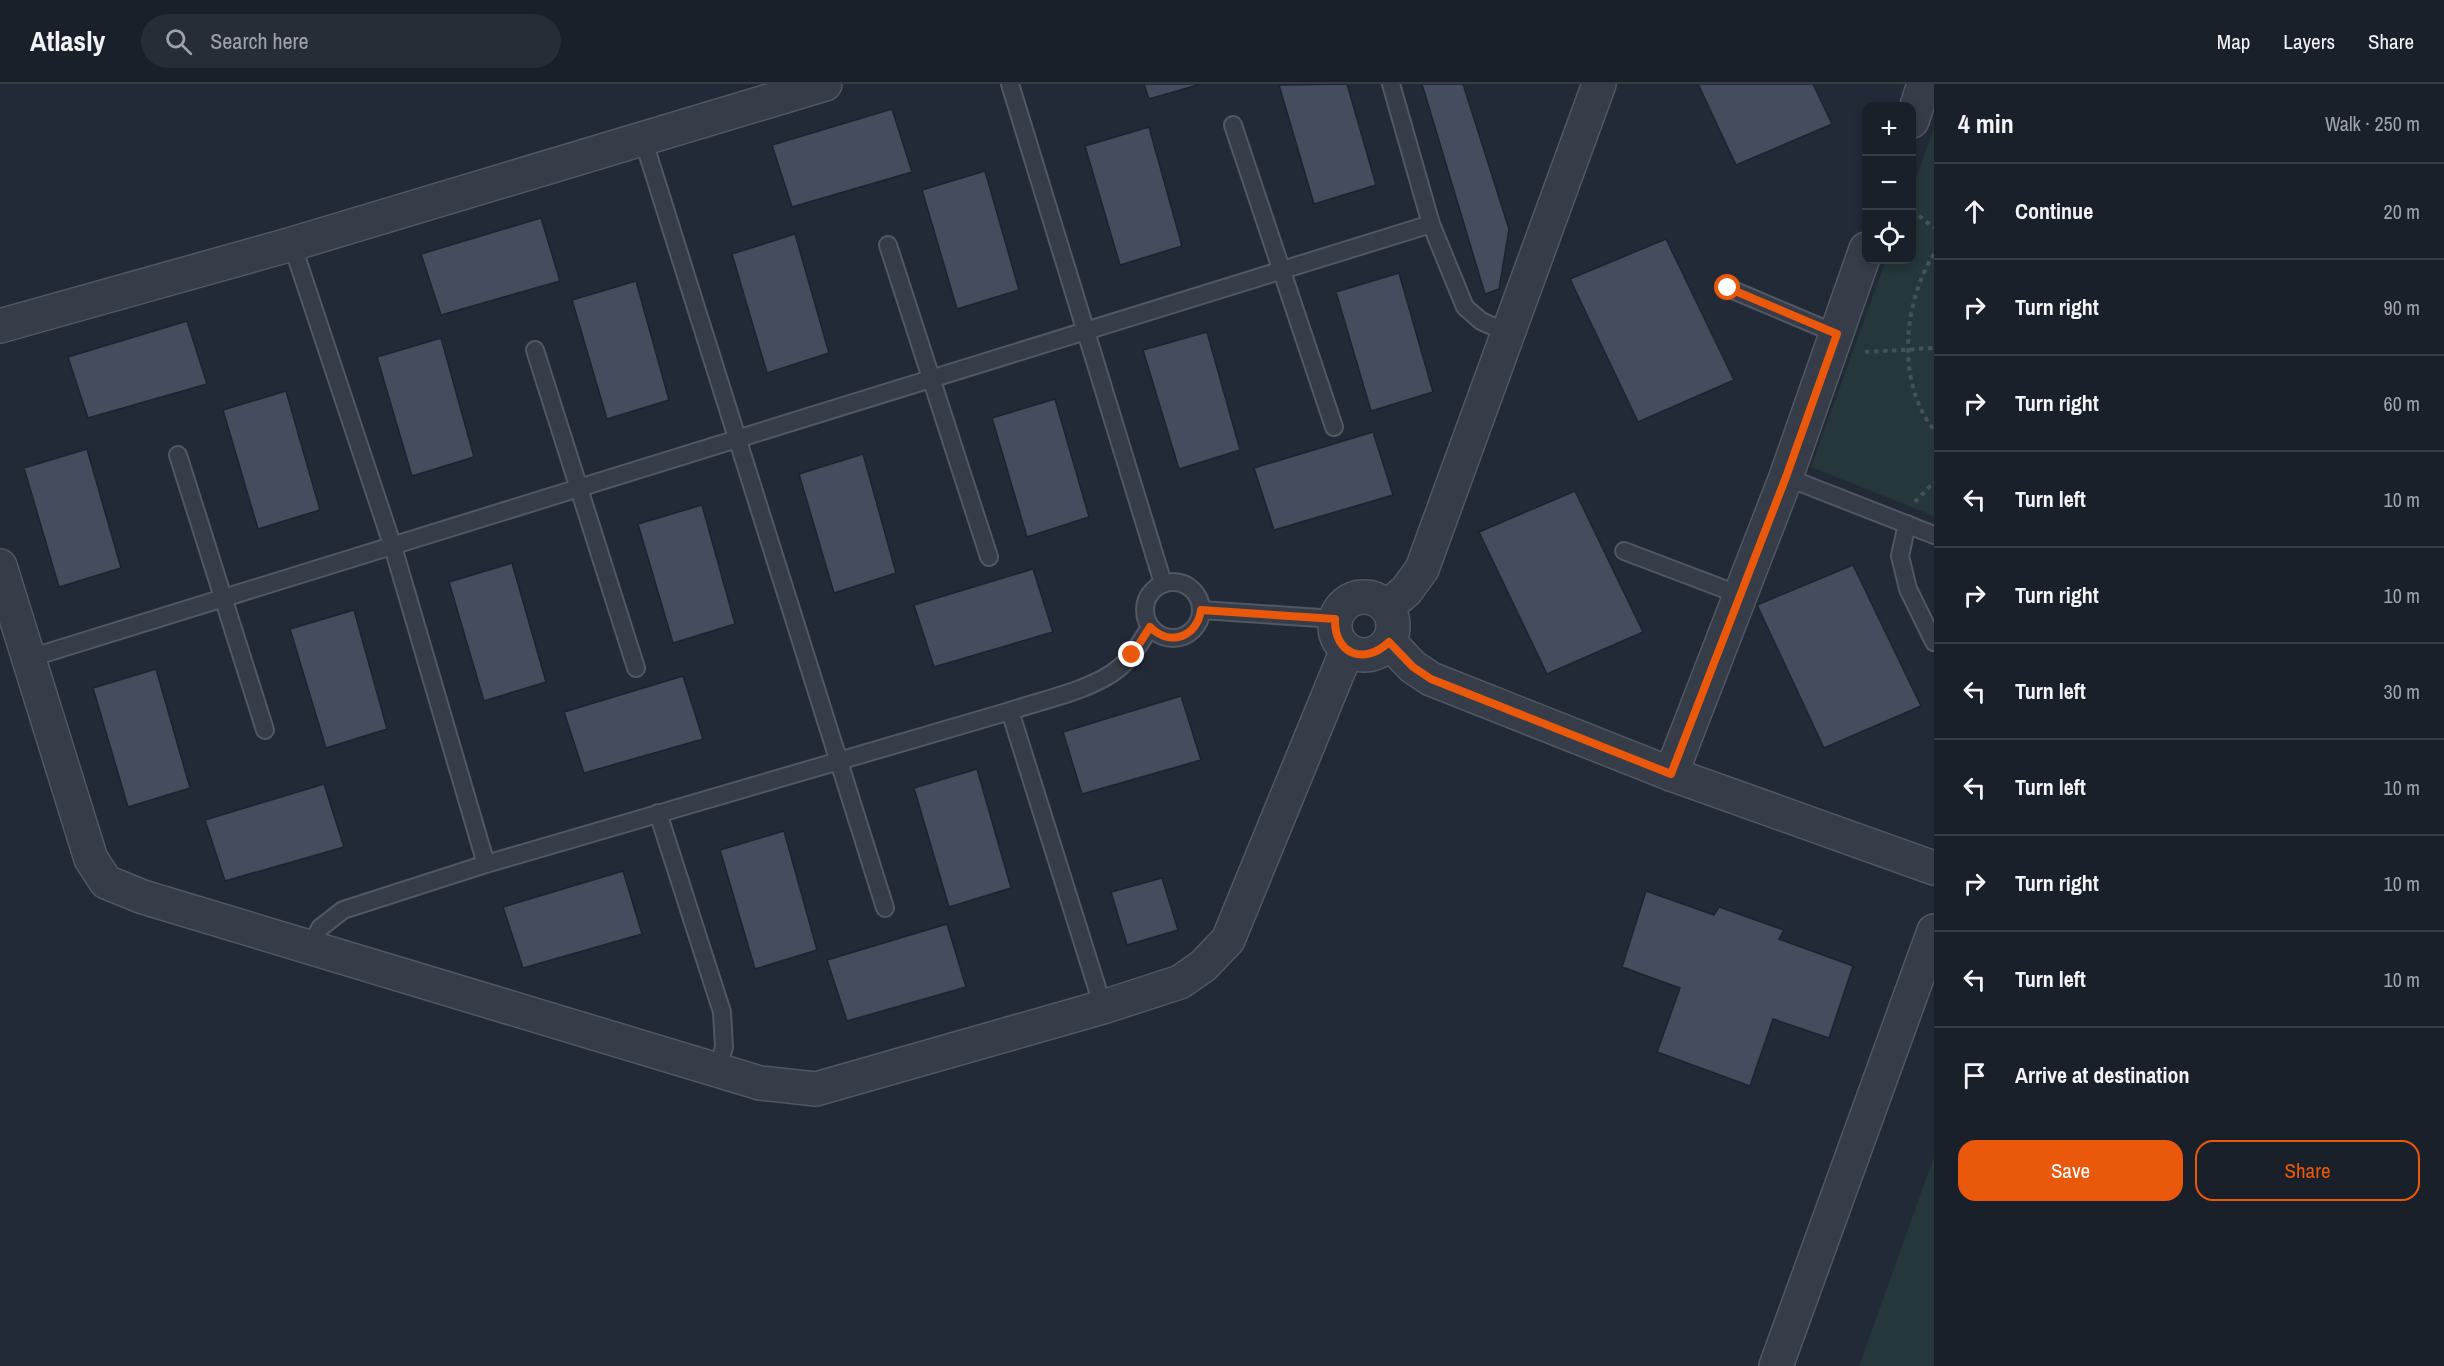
<!DOCTYPE html>
<html lang="en">
<head>
<meta charset="utf-8">
<style>
	body { margin:0; font-family:"Archivo Narrow",sans-serif; background:#272d36; color:#f1f3f6 }
	.controls { position:absolute; right:18px; top:18px; display:grid; overflow:hidden; border-radius:12px; box-shadow:0 3px 9px #0003 }
	.controls button { width:54px; height:54px; display:grid; place-items:center; padding:0; border:0; border-bottom:2px solid #383e47; background:#1a202a; color:#f1f3f6; font:30px sans-serif }
	.stop { position:absolute; width:18px; height:18px; margin:-14px; border:4px solid #ea580c; border-radius:50%; background:#fff }
	.stop.end { background:#ea580c; border-color:#fff; box-shadow:0 2px 6px #0008 }
	.list { margin:0; padding:0; list-style:none }
	h2 { display:flex; justify-content:space-between; align-items:center; height:78px; margin:0; padding:0 24px; font-size:26px }
	h2 small { font-size:20px; font-weight:400; color:#9fa3a8 }
	.list li { display:grid; grid-template-columns:39px 1fr auto; gap:18px; align-items:center; box-sizing:border-box; height:96px; padding:0 24px; border-top:2px solid #383e47 }
	.list b { display:block; font-size:22px; white-space:nowrap }
	.list em { font-size:20px; font-style:normal; color:#9fa3a8 }
	.actions { display:flex; gap:12px; padding:18px 24px }
	.actions a { flex:1; padding:14px 0; border:2px solid #ea580c; border-radius:18px; text-align:center; font-size:21px; color:#ea580c }
	.actions .main { background:#ea580c; color:#fff }
	.icon { flex:none; width:33px; height:33px; fill:none; stroke:currentColor; stroke-width:2; stroke-linecap:round; stroke-linejoin:round }
	.map { position:relative; flex:none; width:1934px; height:1282px; overflow:hidden }
	header { display:flex; align-items:center; gap:36px; box-sizing:border-box; height:84px; padding:0 30px; background:#1a202a; border-bottom:2px solid #383e47 }
	header strong { font-size:28px }
	nav { display:flex; gap:33px; margin-inline-start:auto; font-size:21px }
	.search { width:420px; height:54px; background:#272d36; display:flex; align-items:center; gap:15px; box-sizing:border-box; padding:0 21px; border-radius:33px; color:#9fa3a8; font-size:22px }
	main { display:flex }
	aside { flex:1; background:#1a202a }
	.map>svg:first-child { display:block }
	.green { fill:#25373a }
	.building { fill:#434d5d; stroke:#1d232f; stroke-width:1.5 }
	.lines { fill:none; stroke-linecap:round; stroke-linejoin:round }
	.lane-casing { stroke:#515763; stroke-width:20 }
	.street-casing { stroke:#515763; stroke-width:36 }
	.path { stroke:#425256; stroke-width:4; stroke-dasharray:4.5 4.5; stroke-linecap:butt }
	.lane { stroke:#363c48; stroke-width:16 }
	.street { stroke:#363c48; stroke-width:33 }
	.route { stroke:#ea580c; stroke-width:8 }
</style>
</head>
<body>
<header>
<strong>Atlasly</strong>
<div class="search"><svg class="icon" aria-label="search" viewBox="0 0 24 24"><circle cx="10" cy="10" r="6"/><path d="M15 15l6 6"/></svg>Search here</div>
<nav><a>Map</a><a>Layers</a><a>Share</a></nav>
</header>
<main>
<div class="map">
<svg width="1934" height="1282" viewBox="0 0 1934 1282">
	<rect width="100%" height="100%" fill="#222a38"/>
	<g class="green">
		<polygon points="1934,44 1934,432 1811,383 1886,176 1912,176 1912,106"/>
		<polygon points="1934,1073 1934,1282 1859,1282"/>
	</g>
	<g class="building">
		<polygon points="1144,0 1201,0 1149,15"/>
		<polygon points="1347,0 1376,101 1314,120 1279,1"/>
		<polygon points="1422,0 1463,0 1509,145 1499,205 1485,210"/>
		<polygon points="1698,0 1813,0 1832,40 1736,81"/>
		<polygon points="892,25 912,88 792,123 772,61"/>
		<polygon points="1149,43 1182,162 1120,181 1085,62"/>
		<polygon points="985,87 1019,206 957,225 922,106"/>
		<polygon points="541,134 560,197 441,231 421,170"/>
		<polygon points="795,150 829,269 767,289 732,170"/>
		<polygon points="1666,155 1734,296 1638,338 1570,195"/>
		<polygon points="1399,189 1433,308 1371,327 1336,208"/>
		<polygon points="636,197 669,316 607,335 572,216"/>
		<polygon points="187,237 207,300 88,334 68,273"/>
		<polygon points="1207,248 1240,366 1179,385 1143,266"/>
		<polygon points="441,254 474,373 412,392 377,273"/>
		<polygon points="286,307 320,426 258,445 223,326"/>
		<polygon points="1055,315 1089,433 1027,453 992,334"/>
		<polygon points="1373,348 1393,411 1274,446 1254,384"/>
		<polygon points="87,365 121,484 59,503 24,384"/>
		<polygon points="863,370 896,489 834,509 799,390"/>
		<polygon points="1575,407 1643,548 1547,590 1479,448"/>
		<polygon points="702,421 735,540 673,559 638,440"/>
		<polygon points="512,479 546,598 484,617 449,498"/>
		<polygon points="1853,481 1921,622 1824,664 1757,521"/>
		<polygon points="1033,485 1053,548 934,583 914,521"/>
		<polygon points="354,526 387,645 326,664 290,545"/>
		<polygon points="156,585 190,704 128,723 93,604"/>
		<polygon points="683,592 703,655 584,689 564,628"/>
		<polygon points="1181,612 1201,676 1082,710 1063,648"/>
		<polygon points="977,685 1011,804 949,823 914,704"/>
		<polygon points="324,700 344,763 225,797 205,736"/>
		<polygon points="784,747 817,866 755,885 720,766"/>
		<polygon points="623,787 642,850 523,884 503,823"/>
		<polygon points="1162,794 1178,846 1127,861 1111,808"/>
		<polygon points="1646,807 1714,831 1719,823 1784,846 1779,855 1853,882 1829,954 1773,935 1750,1002 1657,968 1680,904 1622,883"/>
		<polygon points="947,840 966,903 847,937 827,876"/>
	</g>
	<g class="lines">
		<defs>
			<g id="lane">
				<polyline points="1010,0 1163,499"/>
				<polyline points="1391,0 1431,140 1465,223 1481,237 1508,249"/>
				<polyline points="1233,41 1334,343"/>
				<polyline points="643,55 885,824"/>
				<polyline points="292,160 393,463 486,780"/>
				<polyline points="888,161 989,473"/>
				<polyline points="1728,204 1837,250"/>
				<polyline points="535,266 636,584"/>
				<polyline points="178,371 265,646"/>
				<polyline points="1786,393 1934,451"/>
				<polyline points="1907,440 1900,472 1908,505 1934,558"/>
				<polyline points="1624,467 1740,511"/>
				<circle cx="1173" cy="526" r="28"/>
				<polyline points="1201,526 1335,535"/>
				<polyline points="30,574 1431,140"/>
				<polyline points="1010,627 1103,923"/>
				<polyline points="658,729 722,928 724,963 718,986"/>
				<path d="M311,863L320,844L343,826L486,780L1010,627C1042,616 1093,606 1119,584C1132,573 1141,558 1150,543"/>
			</g>
			<g id="street">
				<polyline points="1912,37 1924,0"/>
				<polyline points="1866,165 1786,393 1671,690 1934,784"/>
				<polyline points="0,242 292,160 825,0"/>
				<polyline points="0,482 91,775 106,798 143,813 760,999 816,1005 1103,923 1180,898 1203,882 1228,856 1347,566"/>
				<circle cx="1364" cy="542" r="29"/>
				<polyline points="1387,523 1406,507 1422,485 1599,0"/>
				<polyline points="1389,558 1413,583 1431,595 1671,690"/>
				<polyline points="1776,1282 1934,847"/>
			</g>
		</defs>
		<use href="#lane" class="lane-casing"/>
		<use href="#street" class="street-casing"/>
		<g class="path">
			<polyline points="1912,126 1934,144"/>
			<path d="M1934,170C1903,218 1896,299 1934,346"/>
			<polyline points="1865,268 1934,264"/>
			<polyline points="1915,418 1934,398"/>
		</g>
		<use href="#lane" class="lane"/>
		<use href="#street" class="street"/>
	</g>
	<g class="lines">
		<path class="route" d="M1132,571L1150,543C1170,563 1197,553 1201,526L1335,535C1334,570 1364,582 1389,558L1413,583L1431,595L1671,690L1786,393L1837,250L1728,204"/>
	</g>
</svg>
<div class="controls">
<button>+</button>
<button>−</button>
<button><svg class="icon" aria-label="locate" viewBox="0 0 24 24"><circle cx="12" cy="12" r="6"/><path d="M12 2v4M12 18v4M2 12h4M18 12h4"/></svg></button>
</div>
<div class="stop" style="left:1728px;top:204px"></div>
<div class="stop end" style="left:1132px;top:571px"></div>
</div>
<aside>
<h2>4 min<small>Walk · 250 m</small></h2>
<ul class="list">
<li><svg class="icon" aria-label="ahead" viewBox="0 0 24 24"><path d="M12 20V5M6 11l6-6 6 6"/></svg><div><b>Continue</b></div><em>20 m</em></li>
<li><svg class="icon" aria-label="right" viewBox="0 0 24 24"><path d="M7 20v-9h11M14 6l5 5-5 5"/></svg><div><b>Turn right</b></div><em>90 m</em></li>
<li><svg class="icon" aria-label="right" viewBox="0 0 24 24"><path d="M7 20v-9h11M14 6l5 5-5 5"/></svg><div><b>Turn right</b></div><em>60 m</em></li>
<li><svg class="icon" aria-label="left" viewBox="0 0 24 24"><path d="M17 20v-9H6M10 6l-5 5 5 5"/></svg><div><b>Turn left</b></div><em>10 m</em></li>
<li><svg class="icon" aria-label="right" viewBox="0 0 24 24"><path d="M7 20v-9h11M14 6l5 5-5 5"/></svg><div><b>Turn right</b></div><em>10 m</em></li>
<li><svg class="icon" aria-label="left" viewBox="0 0 24 24"><path d="M17 20v-9H6M10 6l-5 5 5 5"/></svg><div><b>Turn left</b></div><em>30 m</em></li>
<li><svg class="icon" aria-label="left" viewBox="0 0 24 24"><path d="M17 20v-9H6M10 6l-5 5 5 5"/></svg><div><b>Turn left</b></div><em>10 m</em></li>
<li><svg class="icon" aria-label="right" viewBox="0 0 24 24"><path d="M7 20v-9h11M14 6l5 5-5 5"/></svg><div><b>Turn right</b></div><em>10 m</em></li>
<li><svg class="icon" aria-label="left" viewBox="0 0 24 24"><path d="M17 20v-9H6M10 6l-5 5 5 5"/></svg><div><b>Turn left</b></div><em>10 m</em></li>
<li><svg class="icon" aria-label="arrive" viewBox="0 0 24 24"><path d="M6 21V4h12l-3 4 3 4H6"/></svg><div><b>Arrive at destination</b></div></li>
</ul>
<div class="actions"><a class="main">Save</a><a>Share</a></div>
</aside>
</main>
</body>
</html>
